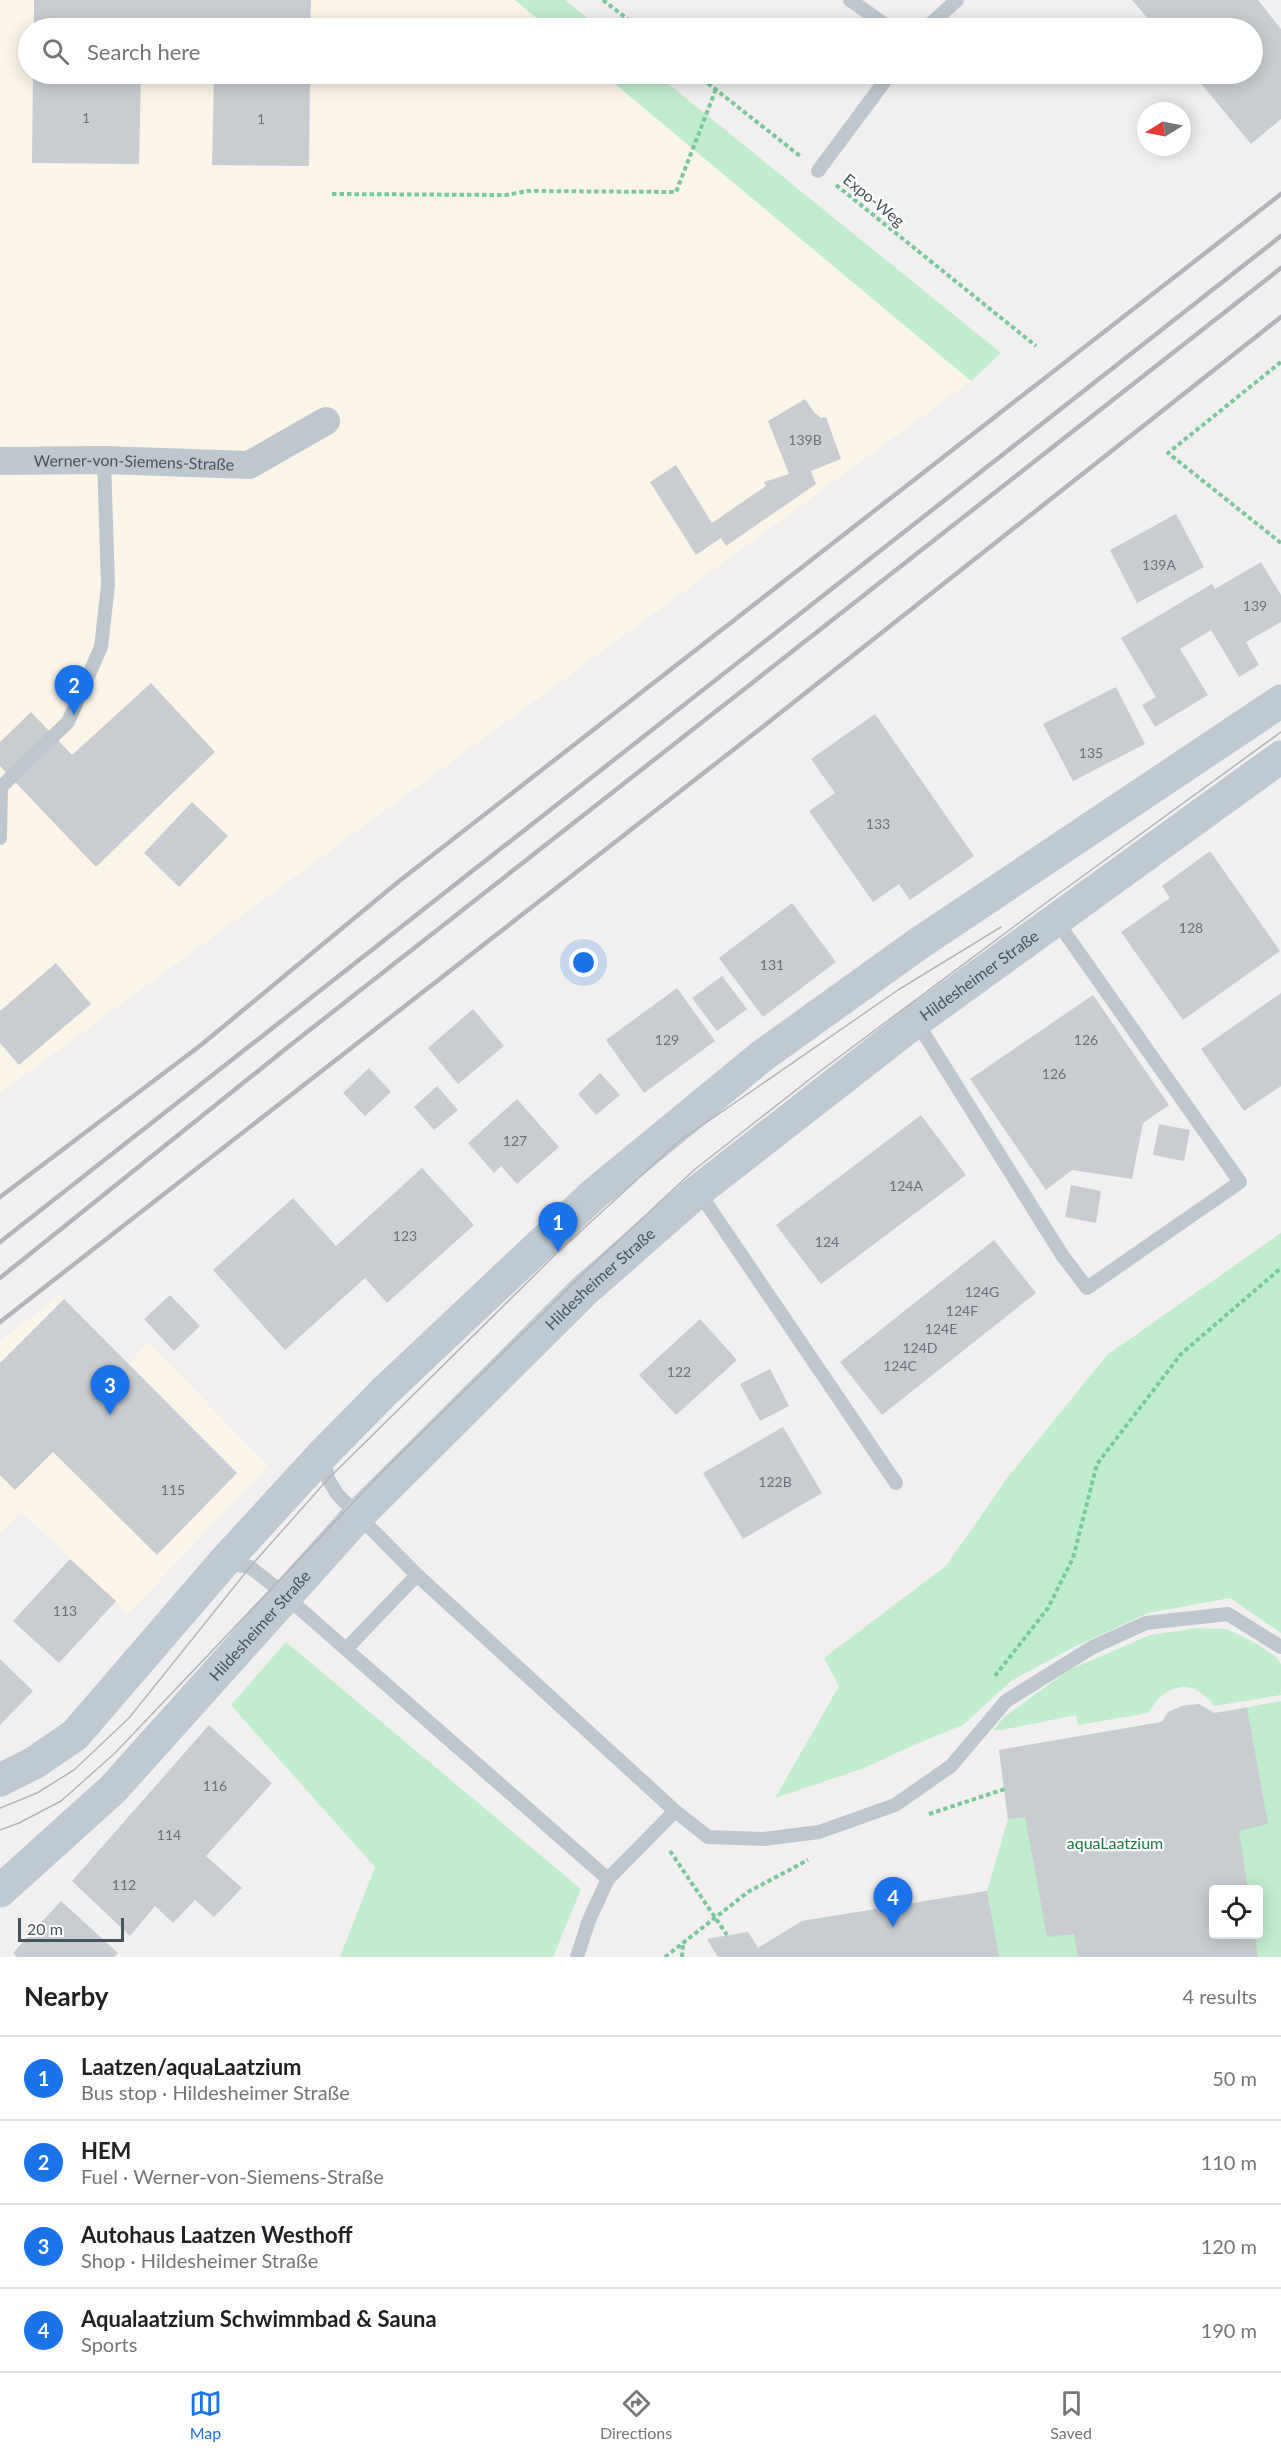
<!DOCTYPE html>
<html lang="en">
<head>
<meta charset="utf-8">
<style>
	body { margin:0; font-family:Lato,sans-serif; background:#f6f6f6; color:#202124 }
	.controls { position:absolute; right:18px; bottom:18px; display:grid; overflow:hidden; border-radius:6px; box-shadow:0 3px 15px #0003 }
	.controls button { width:54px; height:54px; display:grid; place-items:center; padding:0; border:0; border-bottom:2px solid #e0e0e0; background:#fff; color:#202124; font:30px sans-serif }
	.compass { position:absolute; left:1137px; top:102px; width:54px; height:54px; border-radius:50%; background:#fff; box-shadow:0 3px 15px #0003; rotate:260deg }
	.scale { position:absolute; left:18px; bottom:15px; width:106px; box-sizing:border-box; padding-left:6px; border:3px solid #48545b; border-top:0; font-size:16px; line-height:21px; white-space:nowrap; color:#48545b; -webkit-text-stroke:4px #fff; paint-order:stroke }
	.you { position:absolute; left:584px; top:963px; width:21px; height:21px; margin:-15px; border:4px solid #fff; border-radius:50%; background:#1a73e8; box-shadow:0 0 0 9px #1a73e833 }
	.badge { display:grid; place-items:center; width:39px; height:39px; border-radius:50%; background:#1a73e8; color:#fff; font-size:20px; font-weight:700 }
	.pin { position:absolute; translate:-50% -50px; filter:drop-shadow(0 2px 3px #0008) }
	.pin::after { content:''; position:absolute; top:32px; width:21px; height:18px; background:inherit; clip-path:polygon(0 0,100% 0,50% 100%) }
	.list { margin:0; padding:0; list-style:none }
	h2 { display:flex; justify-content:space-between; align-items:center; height:78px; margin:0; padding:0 24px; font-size:26px }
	h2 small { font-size:20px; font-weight:400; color:#757577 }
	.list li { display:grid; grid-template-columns:39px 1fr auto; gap:18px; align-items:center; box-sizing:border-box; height:84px; padding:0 24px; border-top:2px solid #e0e0e0 }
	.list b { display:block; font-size:22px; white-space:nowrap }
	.list p { margin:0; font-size:20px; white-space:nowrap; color:#757577 }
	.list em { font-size:20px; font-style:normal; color:#757577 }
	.icon { flex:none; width:33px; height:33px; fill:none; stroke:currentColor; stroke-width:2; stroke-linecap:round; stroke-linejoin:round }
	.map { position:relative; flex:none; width:1281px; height:1957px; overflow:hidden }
	.search { position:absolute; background:#fff; box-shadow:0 3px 15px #0003; left:18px; right:18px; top:18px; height:66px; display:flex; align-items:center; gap:15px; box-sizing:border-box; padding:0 21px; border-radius:33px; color:#757577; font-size:22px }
	.sheet { height:414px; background:#fff }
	nav { display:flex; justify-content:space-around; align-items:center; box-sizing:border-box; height:84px; border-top:2px solid #e0e0e0; background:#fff; font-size:16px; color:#757577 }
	nav a { display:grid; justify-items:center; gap:3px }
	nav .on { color:#1a73e8 }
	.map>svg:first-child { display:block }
	.commercial { fill:#fbf5e9 }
	.green { fill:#c0edce; fill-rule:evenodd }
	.building { fill:#c9cdd1 }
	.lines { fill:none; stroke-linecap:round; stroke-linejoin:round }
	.path { stroke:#7ac99c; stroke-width:4; stroke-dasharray:4.5 3; stroke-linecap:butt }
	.lane { stroke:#bec7cd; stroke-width:14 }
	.street { stroke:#bec7cd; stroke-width:28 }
	.secondary { stroke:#bec9d2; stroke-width:33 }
	.tram { stroke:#b2b5b9; stroke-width:1.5 }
	.rail { stroke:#b2b5b9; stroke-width:4.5 }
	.labels { text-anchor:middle; stroke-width:4.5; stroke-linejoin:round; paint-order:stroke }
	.number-label { font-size:14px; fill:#687278 }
	.street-label { font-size:16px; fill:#48545b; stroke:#fff }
	.park-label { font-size:16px; fill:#1c7943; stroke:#fff }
</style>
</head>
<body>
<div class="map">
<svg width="1281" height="1957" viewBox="0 0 1281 1957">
	<rect width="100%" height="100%" fill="#f1efef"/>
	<g class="commercial">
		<polygon points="0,0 515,0 549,28 28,28 28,74 603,74 971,381 0,1093"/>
		<polygon points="60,1295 129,1364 148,1342 268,1466 128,1614 21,1512 0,1534 0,1341"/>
	</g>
	<g class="green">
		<polygon points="515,0 565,0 600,28 549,28"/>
		<polygon points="603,74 656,74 1001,353 971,381"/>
		<polygon points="1281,1233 1281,1633 1230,1598 1148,1613 1072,1648 1011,1681 963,1725 916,1744 864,1768 775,1798 839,1686 824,1658 946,1566 1008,1477 1107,1355"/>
		<path d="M1197,1628L1226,1629L1250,1640L1275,1656L1281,1664V1695L1214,1706C1193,1676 1165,1684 1148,1713L1078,1725L1076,1715L1002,1730H994L1004,1717L1069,1670L1150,1635Z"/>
		<polygon points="286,1642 581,1889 553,1957 340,1957 375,1867 231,1705"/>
		<path d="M1281,1701V1957H718L707,1939L748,1932L758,1948L802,1921L987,1891L1008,1819L999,1750L1161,1722L1168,1712L1182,1706L1199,1704L1215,1713ZM1214,1890H1258V1934H1214Z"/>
	</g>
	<g class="building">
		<polygon points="34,0 311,0 310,28 34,28"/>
		<polygon points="1132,0 1258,0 1281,29 1281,119 1251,144 1193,74 1252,74 1252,28 1156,28"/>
		<polygon points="33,74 141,74 139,164 32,163"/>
		<polygon points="214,74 310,74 309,166 212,165"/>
		<polygon points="805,399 814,412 821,418 826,417 841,459 811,471 816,484 726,546 721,538 696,555 650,482 676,465 712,523 766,486 764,482 789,474 768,421"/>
		<polygon points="1176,514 1204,567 1137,603 1110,550"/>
		<polygon points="1261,562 1281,595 1281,622 1246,642 1259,665 1239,677 1211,630 1180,649 1208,695 1155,727 1142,705 1156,697 1121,638 1212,584 1215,589"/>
		<polygon points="151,683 215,752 96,867 0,766 0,742 31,712 72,755"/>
		<polygon points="1116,687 1145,744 1073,781 1043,724"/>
		<polygon points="875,714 974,856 910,900 899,884 873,902 809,811 835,793 811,759"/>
		<polygon points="192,802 228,836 179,887 144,853"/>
		<polygon points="1210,851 1280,951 1183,1020 1121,932 1170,898 1162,886"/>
		<polygon points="792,903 836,962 763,1017 719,958"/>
		<polygon points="56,963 91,1004 19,1065 0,1043 0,1011"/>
		<polygon points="722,976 747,1009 717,1031 692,998"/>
		<polygon points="677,988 715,1041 644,1093 606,1040"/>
		<polygon points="1281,993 1281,1086 1244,1111 1201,1049"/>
		<polygon points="1093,995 1169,1105 1143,1123 1132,1179 1072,1170 1046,1190 970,1079"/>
		<polygon points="473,1009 504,1046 458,1084 428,1048"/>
		<polygon points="369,1068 391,1092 365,1116 343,1093"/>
		<polygon points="600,1073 620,1095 596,1115 578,1094"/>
		<polygon points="437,1086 458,1110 434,1130 414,1107"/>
		<polygon points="517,1099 559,1147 517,1184 501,1166 494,1173 468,1143"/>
		<polygon points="921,1115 966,1175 821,1284 776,1225"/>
		<polygon points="1159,1124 1190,1130 1184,1161 1153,1155"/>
		<polygon points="422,1168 474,1225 387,1303 365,1278 285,1350 213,1270 293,1198 336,1246"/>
		<polygon points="1071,1185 1101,1191 1096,1223 1065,1217"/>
		<polygon points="994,1240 1036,1293 882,1415 840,1362"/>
		<polygon points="170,1295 200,1326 174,1351 144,1319"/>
		<polygon points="64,1299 237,1473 157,1555 53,1452 15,1490 0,1475 0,1363"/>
		<polygon points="700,1319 737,1360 676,1415 639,1375"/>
		<polygon points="770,1369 789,1406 760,1421 740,1384"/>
		<polygon points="783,1427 822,1493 743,1539 703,1473"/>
		<polygon points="70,1559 116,1601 59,1663 13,1621"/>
		<polygon points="0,1659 33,1691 0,1725"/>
		<polygon points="1199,1704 1214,1713 1247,1708 1268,1824 1239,1831 1248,1890 1214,1890 1214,1934 1255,1934 1258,1957 1078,1957 1074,1934 1047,1937 1025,1817 1008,1819 999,1750 1162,1722 1168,1712 1182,1706"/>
		<polygon points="209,1725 272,1783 206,1856 242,1888 214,1917 195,1900 173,1923 155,1906 130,1936 72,1881"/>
		<polygon points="987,1891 999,1957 718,1957 707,1939 748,1932 758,1948 802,1921"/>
		<polygon points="61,1901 118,1953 114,1957 17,1957 13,1953"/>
	</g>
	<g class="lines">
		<g class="path">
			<polyline points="603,0 639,28"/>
			<polyline points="696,74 800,156"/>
			<polyline points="836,185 1036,346"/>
			<polyline points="332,194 506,195 528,191 676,192 716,89"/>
			<polyline points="1281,362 1168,453 1281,543"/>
			<polyline points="995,1676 1048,1608 1073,1558 1097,1464 1181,1354 1281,1268"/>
			<polyline points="929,1814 1005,1789"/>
			<polyline points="670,1851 727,1935"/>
			<polyline points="665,1957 748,1892 808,1860"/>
			<polyline points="682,1957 683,1943"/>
		</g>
		<g class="lane">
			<polyline points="850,0 890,28"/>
			<polyline points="926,28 957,0"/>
			<polyline points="818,171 890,74"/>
			<polyline points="0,838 1,787 68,722 101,647 108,585 104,460"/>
			<polyline points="916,1021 1062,1255 1087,1288 1240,1182 1056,920"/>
			<polyline points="698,1191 896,1483"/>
			<polyline points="324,1456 328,1479 337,1494 417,1575"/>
			<polyline points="226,1563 250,1567 274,1586 608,1879 675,1811"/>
			<polyline points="347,1648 417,1575 675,1811 708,1837 764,1839 819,1832 895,1805 951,1766 1006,1701 1093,1647 1146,1623 1228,1614 1281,1647"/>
			<polyline points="577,1957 589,1920 608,1879"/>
		</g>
		<path class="street" id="s1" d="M0,461L104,460L249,465L326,421"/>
		<g class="secondary">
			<polyline points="0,1780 34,1763 75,1735 223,1563 324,1453 385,1391 594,1194 762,1056 918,944 1281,701"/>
			<path id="s2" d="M0,1891L113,1789L358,1516L584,1291L698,1191L916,1021L1281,757"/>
		</g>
		<g class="tram">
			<polyline points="0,1808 37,1793 74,1770 129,1718 250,1567 328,1479 558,1252 678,1142 898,990 1001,927"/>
			<polyline points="0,1830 19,1823 61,1801 115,1753 385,1469 584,1273 694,1170 819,1072 1043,905 1281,732"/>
		</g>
		<g class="rail">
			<polyline points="0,1197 201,1045 398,882 1281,194"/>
			<polyline points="0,1242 1281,236"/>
			<polyline points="0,1278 288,1047 1281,268"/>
			<polyline points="0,1322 760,729 1281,317"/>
		</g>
	</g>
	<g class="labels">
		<g class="number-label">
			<text x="86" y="123">1</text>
			<text x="261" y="124">1</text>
			<text x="805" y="445">139B</text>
			<text x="1159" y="570">139A</text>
			<text x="1255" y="611">139</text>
			<text x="1091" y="758">135</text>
			<text x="878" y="829">133</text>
			<text x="1191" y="933">128</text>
			<text x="772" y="970">131</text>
			<text x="667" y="1045">129</text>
			<text x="1086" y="1045">126</text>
			<text x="1054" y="1079">126</text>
			<text x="515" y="1146">127</text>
			<text x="906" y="1191">124A</text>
			<text x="405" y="1241">123</text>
			<text x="827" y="1247">124</text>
			<text x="982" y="1297">124G</text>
			<text x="962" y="1316">124F</text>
			<text x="941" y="1334">124E</text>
			<text x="920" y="1353">124D</text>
			<text x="900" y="1371">124C</text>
			<text x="679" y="1377">122</text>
			<text x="775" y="1487">122B</text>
			<text x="173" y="1495">115</text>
			<text x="65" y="1616">113</text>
			<text x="215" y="1791">116</text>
			<text x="169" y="1840">114</text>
			<text x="124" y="1890">112</text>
		</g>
		<g class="street-label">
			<text transform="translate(874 200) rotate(39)" y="6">Expo-Weg</text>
			<text dy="6" stroke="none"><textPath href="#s1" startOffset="134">Werner-von-Siemens-Straße</textPath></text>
			<text dy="6" stroke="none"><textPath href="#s2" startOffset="1344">Hildesheimer Straße</textPath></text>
			<text dy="6" stroke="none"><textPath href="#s2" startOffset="858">Hildesheimer Straße</textPath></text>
			<text dy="6" stroke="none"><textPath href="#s2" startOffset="372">Hildesheimer Straße</textPath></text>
		</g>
		<g class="park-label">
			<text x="1115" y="1849">aquaLaatzium</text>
		</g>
	</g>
</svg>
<div class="controls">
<button><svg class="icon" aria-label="locate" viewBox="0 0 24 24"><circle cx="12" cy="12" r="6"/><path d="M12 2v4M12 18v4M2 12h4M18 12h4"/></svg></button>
</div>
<svg class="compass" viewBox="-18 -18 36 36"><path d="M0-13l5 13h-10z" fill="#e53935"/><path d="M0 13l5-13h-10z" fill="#757577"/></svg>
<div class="scale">20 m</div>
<div class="you"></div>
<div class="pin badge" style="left:558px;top:1252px">1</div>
<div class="pin badge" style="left:74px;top:715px">2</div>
<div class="pin badge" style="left:110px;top:1415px">3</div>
<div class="pin badge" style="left:893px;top:1927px">4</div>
<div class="search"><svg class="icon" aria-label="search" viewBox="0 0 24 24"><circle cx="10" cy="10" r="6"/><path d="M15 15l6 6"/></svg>Search here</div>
</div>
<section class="sheet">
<h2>Nearby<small>4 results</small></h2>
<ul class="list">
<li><span class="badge">1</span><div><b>Laatzen/aquaLaatzium</b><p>Bus stop · Hildesheimer Straße</p></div><em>50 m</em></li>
<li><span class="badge">2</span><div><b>HEM</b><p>Fuel · Werner-von-Siemens-Straße</p></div><em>110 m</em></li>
<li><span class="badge">3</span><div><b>Autohaus Laatzen Westhoff</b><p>Shop · Hildesheimer Straße</p></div><em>120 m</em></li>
<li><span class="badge">4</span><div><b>Aqualaatzium Schwimmbad &amp; Sauna</b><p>Sports</p></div><em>190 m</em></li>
</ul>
</section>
<nav>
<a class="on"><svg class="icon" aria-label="map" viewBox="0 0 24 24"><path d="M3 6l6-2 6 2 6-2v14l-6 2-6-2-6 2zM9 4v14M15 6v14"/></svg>Map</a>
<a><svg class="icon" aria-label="directions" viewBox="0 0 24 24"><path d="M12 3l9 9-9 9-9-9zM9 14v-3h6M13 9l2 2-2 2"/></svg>Directions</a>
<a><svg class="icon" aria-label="saved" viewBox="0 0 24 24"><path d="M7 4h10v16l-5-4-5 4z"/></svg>Saved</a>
</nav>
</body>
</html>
